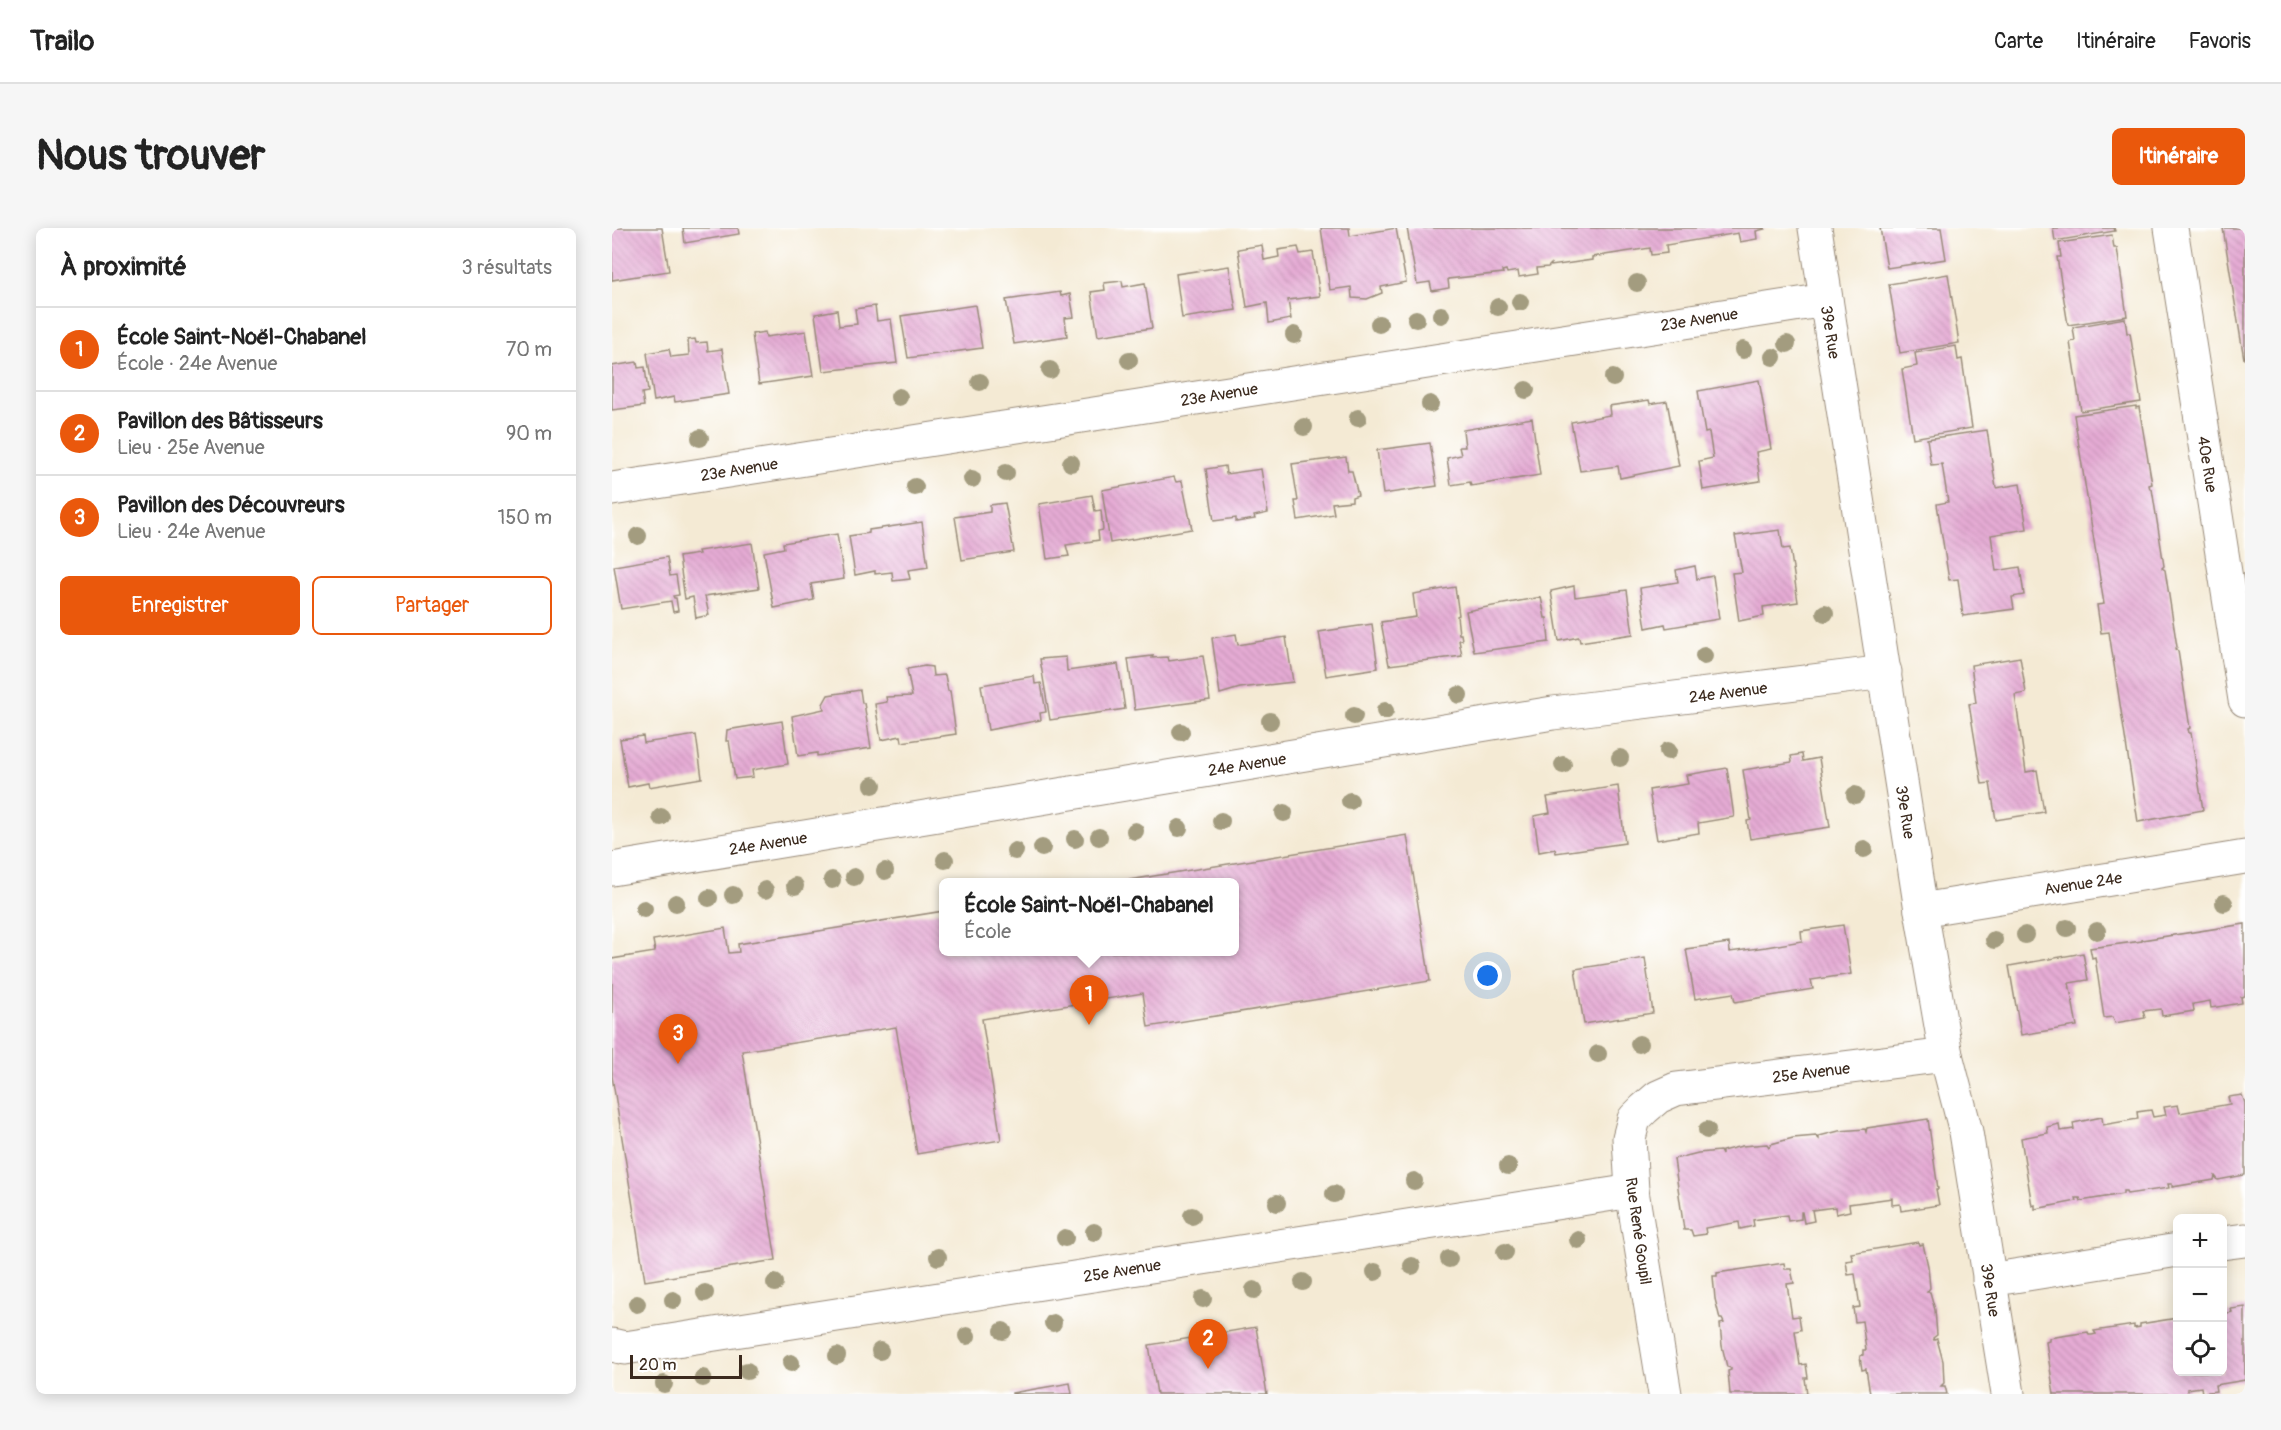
<!DOCTYPE html>
<html lang="fr">
<head>
<meta charset="utf-8">
<style>
	body { margin:0; font-family:Pangolin,sans-serif; background:#f6f6f6; color:#222 }
	.controls { position:absolute; right:18px; bottom:18px; display:grid; overflow:hidden; border-radius:9px; box-shadow:0 3px 15px #0003 }
	.controls button { width:54px; height:54px; display:grid; place-items:center; padding:0; border:0; border-bottom:2px solid #e0e0e0; background:#fff; color:#222; font:30px sans-serif }
	.scale { position:absolute; left:18px; bottom:15px; width:112px; box-sizing:border-box; padding-left:6px; border:3px solid #3b2a1e; border-top:0; font-size:16px; line-height:21px; white-space:nowrap; color:#3b2a1e; -webkit-text-stroke:4px #fff; paint-order:stroke }
	.you { position:absolute; left:876px; top:748px; width:21px; height:21px; margin:-15px; border:4px solid #fff; border-radius:50%; background:#1a73e8; box-shadow:0 0 0 9px #1a73e833 }
	.badge { display:grid; place-items:center; width:39px; height:39px; border-radius:50%; background:#ea580c; color:#fff; font-size:20px; font-weight:700 }
	.pin { position:absolute; translate:-50% -50px; filter:drop-shadow(0 2px 3px #0008) }
	.pin::after { content:''; position:absolute; top:32px; width:21px; height:18px; background:inherit; clip-path:polygon(0 0,100% 0,50% 100%) }
	.popup { position:absolute; left:327px; top:650px; width:300px; height:78px; box-sizing:border-box; display:grid; place-content:center; border-radius:9px; background:#fff; filter:drop-shadow(0 2px 4px #0005); font-size:20px; white-space:nowrap; color:#767676 }
	.popup b { font-size:22px; color:#222 }
	.popup::after { content:''; position:absolute; left:50%; top:100%; margin-left:-12px; border:12px solid transparent; border-top-color:#fff }
	.list { margin:0; padding:0; list-style:none }
	h2 { display:flex; justify-content:space-between; align-items:center; height:78px; margin:0; padding:0 24px; font-size:26px }
	h2 small { font-size:20px; font-weight:400; color:#767676 }
	.list li { display:grid; grid-template-columns:39px 1fr auto; gap:18px; align-items:center; box-sizing:border-box; height:84px; padding:0 24px; border-top:2px solid #e0e0e0 }
	.list b { display:block; font-size:22px; white-space:nowrap }
	.list p { margin:0; font-size:20px; white-space:nowrap; color:#767676 }
	.list em { font-size:20px; font-style:normal; color:#767676 }
	.actions { display:flex; gap:12px; padding:18px 24px }
	.actions a { flex:1; padding:14px 0; border:2px solid #ea580c; border-radius:9px; text-align:center; font-size:21px; color:#ea580c }
	.actions .main { background:#ea580c; color:#fff }
	.icon { flex:none; width:33px; height:33px; fill:none; stroke:currentColor; stroke-width:2; stroke-linecap:round; stroke-linejoin:round }
	.map { position:relative; flex:none; width:1633px; height:1166px; overflow:hidden; border-radius:9px }
	header { display:flex; align-items:center; gap:36px; box-sizing:border-box; height:84px; padding:0 30px; background:#fff; border-bottom:2px solid #e0e0e0 }
	header strong { font-size:28px }
	nav { display:flex; gap:33px; margin-inline-start:auto; font-size:21px }
	.intro { display:flex; align-items:center; justify-content:space-between; box-sizing:border-box; height:144px; padding:0 36px }
	h1 { margin:0; font-size:42px }
	.button { padding:15px 27px; border-radius:9px; background:#ea580c; color:#fff; font-size:21px; font-weight:700 }
	main { display:flex; gap:36px; padding:0 36px }
	aside { flex:1; background:#fff; border-radius:9px; box-shadow:0 3px 15px #0003 }
	.map>svg:first-child { display:block }
	.building { fill:url(#building-back-hatch) }
	.lines { fill:none; stroke-linecap:round; stroke-linejoin:round }
	.minor-casing { stroke:#988a79; stroke-width:35 }
	.minor { stroke:#fff; stroke-width:33 }
	.tree { fill:#a39c7f }
	.labels { text-anchor:middle; stroke-width:5; stroke-linejoin:round; paint-order:stroke }
	.street-label { font-size:16px; fill:#3b2a1e; stroke:#fff }
</style>
</head>
<body>
<header>
<strong>Trailo</strong>
<nav><a>Carte</a><a>Itinéraire</a><a>Favoris</a></nav>
</header>
<div class="intro"><h1>Nous trouver</h1><a class="button">Itinéraire</a></div>
<main>
<aside>
<h2>À proximité<small>3 résultats</small></h2>
<ul class="list">
<li><span class="badge">1</span><div><b>École Saint-Noël-Chabanel</b><p>École · 24e Avenue</p></div><em>70 m</em></li>
<li><span class="badge">2</span><div><b>Pavillon des Bâtisseurs</b><p>Lieu · 25e Avenue</p></div><em>90 m</em></li>
<li><span class="badge">3</span><div><b>Pavillon des Découvreurs</b><p>Lieu · 24e Avenue</p></div><em>150 m</em></li>
</ul>
<div class="actions"><a class="main">Enregistrer</a><a>Partager</a></div>
</aside>
<div class="map">
<svg width="1633" height="1166" viewBox="0 0 1633 1166">
	<defs>
		<pattern id="building-back-hatch" width="6" height="6" patternUnits="userSpaceOnUse" patternTransform="scale(1.5)"><rect width="6" height="6" fill="#e5abd4"/><path d="M-1 5l2 2M0 0l6 6M5-1l2 2" fill="none" stroke="#c593b6"/></pattern>
	</defs>
	<rect width="100%" height="100%" fill="#fff"/>
	<filter id="ink" filterUnits="userSpaceOnUse"><feTurbulence type="fractalNoise" baseFrequency=".0167" numOctaves="2"/><feDisplacementMap in="SourceGraphic" scale="12" xChannelSelector="R" yChannelSelector="G"/><feConvolveMatrix kernelMatrix="1 2 1 2 8 2 1 2 1" color-interpolation-filters="sRGB"/></filter>
	<filter id="wash" filterUnits="userSpaceOnUse"><feTurbulence type="fractalNoise" baseFrequency=".008" numOctaves="4" result="noise"/><feDisplacementMap in="SourceGraphic" scale="24" xChannelSelector="R" yChannelSelector="G"/><feGaussianBlur stdDeviation="1.35" result="paint"/><feColorMatrix in="noise" values="0 0 0 0 0 0 0 0 0 0 0 0 0 0 0 0 0 1.4 0 .05"/><feComposite in="paint" operator="in"/></filter>
	<g filter="url(#wash)">
		<rect width="100%" height="100%" fill="#f4ead4"/>
		<g id="blocks">
			<g class="building">
				<polygon points="0,0 50,0 57,43 0,52"/>
				<polygon points="71,0 126,0 127,6 73,15"/>
				<polygon points="709,0 737,0 738,8 784,0 794,54 769,59 770,65 755,71 740,70 739,59 718,62"/>
				<polygon points="795,0 1153,0 1153,1 1144,3 1145,11 1128,14 1126,5 1054,17 1055,25 1039,27 1038,20 980,29 980,32 939,38 939,36 936,39 925,40 926,46 907,49 906,43 895,45 894,42 890,43 891,45 836,51 837,60 820,63 818,54 805,56"/>
				<polygon points="1268,0 1329,0 1334,31 1275,40"/>
				<polygon points="1441,0 1502,0 1503,3 1443,13"/>
				<polygon points="1611,0 1633,0 1633,131 1632,131"/>
				<polygon points="1500,7 1502,20 1505,20 1515,88 1456,97 1445,29 1449,29 1447,15"/>
				<polygon points="650,17 652,32 667,29 666,22 686,19 688,26 701,24 708,68 676,72 679,91 657,95 655,75 635,79 626,21"/>
				<polygon points="617,38 624,82 570,90 564,46"/>
				<polygon points="1336,46 1347,115 1288,125 1277,56"/>
				<polygon points="510,53 511,59 533,55 540,100 486,108 479,64 493,62 492,55"/>
				<polygon points="448,64 449,68 458,66 462,89 453,90 455,108 402,116 394,72"/>
				<polygon points="363,77 370,120 296,130 289,88"/>
				<polygon points="263,78 265,93 279,91 285,135 211,143 203,86 225,82 227,98 245,96 243,81"/>
				<polygon points="1513,90 1515,105 1518,105 1529,174 1469,183 1458,114 1463,113 1461,99"/>
				<polygon points="194,103 201,148 147,156 140,106 153,104 154,109"/>
				<polygon points="83,111 84,115 95,114 96,123 110,121 117,166 63,174 62,169 42,173 35,125 57,121 59,129 77,127 76,112"/>
				<polygon points="1344,118 1346,132 1350,131 1360,200 1301,210 1290,141 1305,138 1303,125"/>
				<polygon points="25,134 26,140 33,139 36,164 30,165 32,178 0,182 0,138"/>
				<polygon points="1147,152 1159,221 1144,224 1148,253 1091,262 1087,233 1101,230 1097,204 1093,205 1086,163"/>
				<polygon points="1037,172 1038,176 1055,173 1067,238 1008,250 1006,238 968,243 959,194 998,187 997,178"/>
				<polygon points="1524,178 1524,180 1527,179 1540,256 1537,257 1538,261 1540,261 1552,338 1550,340 1553,342 1565,419 1563,421 1566,423 1578,500 1576,501 1577,505 1579,505 1591,582 1526,594 1497,404 1489,405 1485,377 1492,376 1462,187"/>
				<polygon points="920,190 928,247 859,258 858,254 839,257 835,230 849,227 847,219 853,219 851,202"/>
				<polygon points="1375,202 1384,260 1408,256 1415,301 1379,307 1384,343 1408,339 1412,367 1400,369 1402,381 1351,388 1346,351 1337,352 1325,276 1336,274 1330,236 1319,237 1315,211"/>
				<polygon points="818,215 825,258 771,266 765,222"/>
				<polygon points="734,229 736,243 740,243 746,267 740,269 740,273 720,275 722,286 686,292 683,273 686,273 680,236"/>
				<polygon points="613,238 614,246 649,241 656,285 642,288 643,291 624,294 624,290 602,293 594,241"/>
				<polygon points="562,249 564,254 570,253 580,301 498,315 490,262"/>
				<polygon points="480,267 483,283 489,282 491,302 486,303 487,312 454,317 457,328 435,331 427,276"/>
				<polygon points="393,275 402,324 350,332 343,289 378,284 378,277"/>
				<polygon points="310,294 316,339 296,342 298,351 281,353 280,344 263,346 263,343 243,347 237,308 257,305 257,302"/>
				<polygon points="1168,302 1171,321 1178,320 1186,374 1151,379 1152,388 1127,393 1120,345 1130,344 1123,308"/>
				<polygon points="225,306 232,351 199,356 202,372 162,380 152,324 172,320 171,315"/>
				<polygon points="140,315 147,360 93,368 97,387 84,390 81,369 73,371 67,329 87,326 86,323"/>
				<polygon points="55,329 58,348 64,347 67,367 61,368 62,370 64,370 66,383 61,384 59,373 9,381 2,338"/>
				<polygon points="1083,338 1085,351 1101,348 1107,391 1054,400 1053,396 1034,400 1028,360 1066,354 1064,342"/>
				<polygon points="962,358 963,369 1015,362 1021,406 968,414 967,409 947,413 939,363"/>
				<polygon points="843,359 847,387 845,388 847,406 849,406 850,412 847,412 850,428 777,437 769,394 804,389 801,366"/>
				<polygon points="929,369 933,390 935,390 937,414 862,424 854,383"/>
				<polygon points="760,396 766,440 714,448 707,404"/>
				<polygon points="624,406 626,417 674,409 681,454 628,460 608,466 600,410"/>
				<polygon points="541,428 540,430 556,429 557,433 591,428 598,472 523,482 516,431"/>
				<polygon points="454,429 455,443 506,436 513,481 438,492 428,431"/>
				<polygon points="1408,429 1414,465 1403,467 1414,544 1425,542 1432,584 1384,592 1378,555 1370,556 1357,476 1364,475 1359,437"/>
				<polygon points="313,438 320,439 321,448 333,447 336,463 338,463 344,506 290,514 289,508 269,512 263,476 275,474 274,469 300,468 295,441"/>
				<polygon points="422,448 423,456 429,455 434,484 428,485 429,492 376,502 369,457"/>
				<polygon points="248,462 250,475 252,475 259,520 205,528 205,525 186,528 180,488 212,481 211,476 216,467"/>
				<polygon points="170,493 176,536 140,542 141,549 123,551 117,513 114,513 115,502"/>
				<polygon points="84,507 90,550 37,559 36,555 16,559 8,511 31,508 32,515"/>
				<polygon points="1190,526 1191,533 1207,530 1218,599 1138,611 1135,593 1139,592 1131,542 1180,534 1179,528"/>
				<polygon points="1115,540 1122,589 1086,595 1087,605 1045,612 1037,562 1076,556 1074,547"/>
				<polygon points="1006,558 1013,615 944,625 943,621 927,624 922,588 938,585 935,569"/>
				<polygon points="795,607 818,753 536,799 531,765 370,791 389,912 305,926 284,799 130,823 164,1032 33,1053 0,848 0,731 43,724 41,712 113,700 117,725 127,724 126,716 332,683 332,724 622,724 622,654 511,653"/>
				<polygon points="1633,696 1633,768 1629,769 1630,775 1599,780 1598,773 1581,776 1582,783 1550,788 1549,781 1531,783 1533,790 1503,795 1501,789 1492,790 1483,729 1480,730 1478,720 1530,713 1530,712"/>
				<polygon points="1231,697 1239,746 1199,752 1201,761 1123,774 1121,765 1083,771 1074,721 1117,715 1118,724 1154,719 1190,713 1189,703"/>
				<polygon points="1471,725 1476,752 1457,755 1465,798 1409,807 1397,738"/>
				<polygon points="1033,730 1041,785 972,796 963,741"/>
				<polygon points="1630,867 1633,875 1633,947 1606,952 1603,948 1602,952 1560,959 1560,956 1556,956 1557,960 1515,966 1514,963 1511,963 1511,966 1469,973 1468,970 1464,970 1465,973 1423,981 1423,977 1420,978 1409,910 1436,905 1435,899 1447,896 1448,903 1462,901 1461,895 1490,889 1491,897 1526,891 1525,884 1539,882 1541,889 1554,887 1552,879 1566,877 1568,885 1618,876 1616,869"/>
				<polygon points="1316,891 1326,961 1324,961 1327,977 1289,983 1288,976 1280,977 1280,970 1237,976 1238,983 1224,986 1223,979 1200,982 1202,993 1192,995 1190,984 1189,984 1189,991 1176,993 1175,987 1168,988 1141,992 1142,998 1128,1001 1127,994 1093,1000 1094,1006 1081,1008 1079,1002 1072,1002 1062,931 1086,925 1108,923 1110,927 1110,923 1130,918 1155,916 1157,919 1159,916 1181,910 1204,908 1207,911 1207,908 1227,903 1253,901 1254,904 1255,900"/>
				<polygon points="1306,1014 1307,1017 1311,1016 1316,1038 1318,1060 1315,1064 1318,1064 1323,1082 1325,1107 1321,1110 1322,1112 1325,1111 1331,1133 1332,1155 1329,1158 1333,1158 1335,1166 1258,1166 1254,1141 1250,1142 1248,1128 1251,1127 1251,1122 1254,1122 1250,1093 1243,1094 1241,1080 1248,1079 1243,1046 1236,1047 1234,1033 1241,1032 1239,1025"/>
				<polygon points="1172,1035 1173,1041 1179,1041 1182,1055 1175,1056 1180,1089 1187,1088 1189,1102 1183,1103 1188,1137 1194,1136 1196,1150 1193,1150 1195,1166 1118,1166 1116,1143 1119,1142 1119,1140 1115,1139 1110,1118 1108,1096 1112,1095 1110,1091 1108,1091 1103,1071 1101,1048 1105,1048 1105,1045"/>
				<polygon points="1633,1079 1633,1152 1603,1157 1604,1163 1590,1165 1589,1159 1575,1161 1576,1166 1442,1166 1434,1114 1437,1113 1437,1110 1476,1104 1477,1107 1480,1107 1484,1106 1482,1103 1522,1097 1522,1100 1528,1099 1528,1096 1566,1090 1566,1144 1610,1144 1610,1083 1617,1085 1620,1084 1619,1081"/>
				<polygon points="644,1099 655,1166 545,1166 537,1117"/>
				<polygon points="458,1155 460,1166 400,1166 400,1165"/>
			</g>
		</g>
	</g>
	<g filter="url(#ink)">
		<use href="#blocks" fill-opacity="0" stroke="#988a79" stroke-width="1.5"/>
		<g class="lines">
			<defs>
				<g id="minor">
					<polyline points="1203,0 1309,682 1334,827 1354,904 1396,1166"/>
					<polyline points="1559,0 1633,472"/>
					<polyline points="0,261 1214,72"/>
					<polyline points="0,641 941,485 1273,444"/>
					<polyline points="1309,682 1633,629"/>
					<polyline points="1610,1015 1633,1012"/>
					<polyline points="1377,1052 1566,1022"/>
					<polyline points="0,1117 13,1120 1020,963"/>
					<polyline points="1053,1166 1020,963 1017,910 1022,891 1032,881 1046,869 1064,861 1334,827"/>
				</g>
			</defs>
			<use href="#minor" class="minor-casing"/>
			<use href="#minor" class="minor"/>
		</g>
		<g class="tree">
			<circle cx="1025" cy="55" r="9"/>
			<circle cx="908" cy="74" r="9"/>
			<circle cx="886" cy="79" r="9"/>
			<circle cx="829" cy="87" r="9"/>
			<circle cx="804" cy="91" r="9"/>
			<circle cx="767" cy="96" r="9"/>
			<circle cx="682" cy="107" r="9"/>
			<circle cx="1175" cy="116" r="9"/>
			<circle cx="1131" cy="122" r="9"/>
			<circle cx="1161" cy="129" r="9"/>
			<circle cx="517" cy="132" r="9"/>
			<circle cx="438" cy="142" r="9"/>
			<circle cx="1001" cy="150" r="9"/>
			<circle cx="368" cy="154" r="9"/>
			<circle cx="914" cy="162" r="9"/>
			<circle cx="287" cy="169" r="9"/>
			<circle cx="818" cy="176" r="9"/>
			<circle cx="746" cy="190" r="9"/>
			<circle cx="692" cy="199" r="9"/>
			<circle cx="88" cy="210" r="9"/>
			<circle cx="459" cy="235" r="9"/>
			<circle cx="394" cy="245" r="9"/>
			<circle cx="360" cy="251" r="9"/>
			<circle cx="303" cy="259" r="9"/>
			<circle cx="26" cy="308" r="9"/>
			<circle cx="1213" cy="385" r="9"/>
			<circle cx="1092" cy="428" r="9"/>
			<circle cx="847" cy="467" r="9"/>
			<circle cx="773" cy="483" r="9"/>
			<circle cx="742" cy="488" r="9"/>
			<circle cx="658" cy="493" r="9"/>
			<circle cx="569" cy="504" r="9"/>
			<circle cx="1056" cy="523" r="9"/>
			<circle cx="1008" cy="530" r="9"/>
			<circle cx="951" cy="537" r="9"/>
			<circle cx="261" cy="557" r="9"/>
			<circle cx="1243" cy="567" r="9"/>
			<circle cx="738" cy="573" r="9"/>
			<circle cx="672" cy="585" r="9"/>
			<circle cx="49" cy="589" r="9"/>
			<circle cx="609" cy="593" r="9"/>
			<circle cx="567" cy="600" r="9"/>
			<circle cx="523" cy="603" r="9"/>
			<circle cx="487" cy="609" r="9"/>
			<circle cx="463" cy="611" r="9"/>
			<circle cx="430" cy="620" r="9"/>
			<circle cx="1252" cy="621" r="9"/>
			<circle cx="403" cy="623" r="9"/>
			<circle cx="333" cy="632" r="9"/>
			<circle cx="273" cy="643" r="9"/>
			<circle cx="242" cy="649" r="9"/>
			<circle cx="220" cy="652" r="9"/>
			<circle cx="183" cy="658" r="9"/>
			<circle cx="153" cy="662" r="9"/>
			<circle cx="121" cy="667" r="9"/>
			<circle cx="97" cy="670" r="9"/>
			<circle cx="64" cy="675" r="9"/>
			<circle cx="1612" cy="675" r="9"/>
			<circle cx="32" cy="681" r="9"/>
			<circle cx="1455" cy="700" r="9"/>
			<circle cx="1485" cy="703" r="9"/>
			<circle cx="1413" cy="707" r="9"/>
			<circle cx="1382" cy="712" r="9"/>
			<circle cx="1027" cy="816" r="9"/>
			<circle cx="986" cy="826" r="9"/>
			<circle cx="1095" cy="902" r="9"/>
			<circle cx="896" cy="938" r="9"/>
			<circle cx="802" cy="953" r="9"/>
			<circle cx="722" cy="966" r="9"/>
			<circle cx="665" cy="975" r="9"/>
			<circle cx="580" cy="988" r="9"/>
			<circle cx="482" cy="1004" r="9"/>
			<circle cx="453" cy="1010" r="9"/>
			<circle cx="966" cy="1012" r="9"/>
			<circle cx="893" cy="1024" r="9"/>
			<circle cx="326" cy="1029" r="9"/>
			<circle cx="837" cy="1031" r="9"/>
			<circle cx="800" cy="1038" r="9"/>
			<circle cx="763" cy="1044" r="9"/>
			<circle cx="691" cy="1054" r="9"/>
			<circle cx="163" cy="1055" r="9"/>
			<circle cx="642" cy="1062" r="9"/>
			<circle cx="93" cy="1065" r="9"/>
			<circle cx="591" cy="1071" r="9"/>
			<circle cx="61" cy="1072" r="9"/>
			<circle cx="25" cy="1076" r="9"/>
			<circle cx="441" cy="1095" r="9"/>
			<circle cx="391" cy="1103" r="9"/>
			<circle cx="355" cy="1108" r="9"/>
			<circle cx="268" cy="1123" r="9"/>
			<circle cx="225" cy="1128" r="9"/>
			<circle cx="179" cy="1135" r="9"/>
			<circle cx="135" cy="1143" r="9"/>
			<circle cx="91" cy="1150" r="9"/>
			<circle cx="52" cy="1156" r="9"/>
		</g>
	</g>
	<g class="labels">
		<g class="street-label">
			<text transform="translate(1087 91) rotate(-9)" y="6">23e Avenue</text>
			<text transform="translate(1219 104) rotate(81)" y="6">39e Rue</text>
			<text transform="translate(607 166) rotate(-9)" y="6">23e Avenue</text>
			<text transform="translate(1596 236) rotate(81)" y="6">40e Rue</text>
			<text transform="translate(127 241) rotate(-9)" y="6">23e Avenue</text>
			<text transform="translate(1116 464) rotate(-7)" y="6">24e Avenue</text>
			<text transform="translate(635 536) rotate(-9)" y="6">24e Avenue</text>
			<text transform="translate(1294 584) rotate(81)" y="6">39e Rue</text>
			<text transform="translate(156 615) rotate(-9)" y="6">24e Avenue</text>
			<text transform="translate(1471 655) rotate(-9)" y="6">Avenue 24e</text>
			<text transform="translate(1199 844) rotate(-7)" y="6">25e Avenue</text>
			<text transform="translate(1027 1003) rotate(82)" y="6">Rue René Goupil</text>
			<text transform="translate(510 1042) rotate(-9)" y="6">25e Avenue</text>
			<text transform="translate(1379 1062) rotate(81)" y="6">39e Rue</text>
		</g>
	</g>
</svg>
<div class="controls">
<button>+</button>
<button>−</button>
<button><svg class="icon" aria-label="locate" viewBox="0 0 24 24"><circle cx="12" cy="12" r="6"/><path d="M12 2v4M12 18v4M2 12h4M18 12h4"/></svg></button>
</div>
<div class="scale">20 m</div>
<div class="you"></div>
<div class="pin badge" style="left:477px;top:797px">1</div>
<div class="popup"><b>École Saint-Noël-Chabanel</b>École</div>
<div class="pin badge" style="left:596px;top:1141px">2</div>
<div class="pin badge" style="left:66px;top:836px">3</div>
</div>
</main>
</body>
</html>
